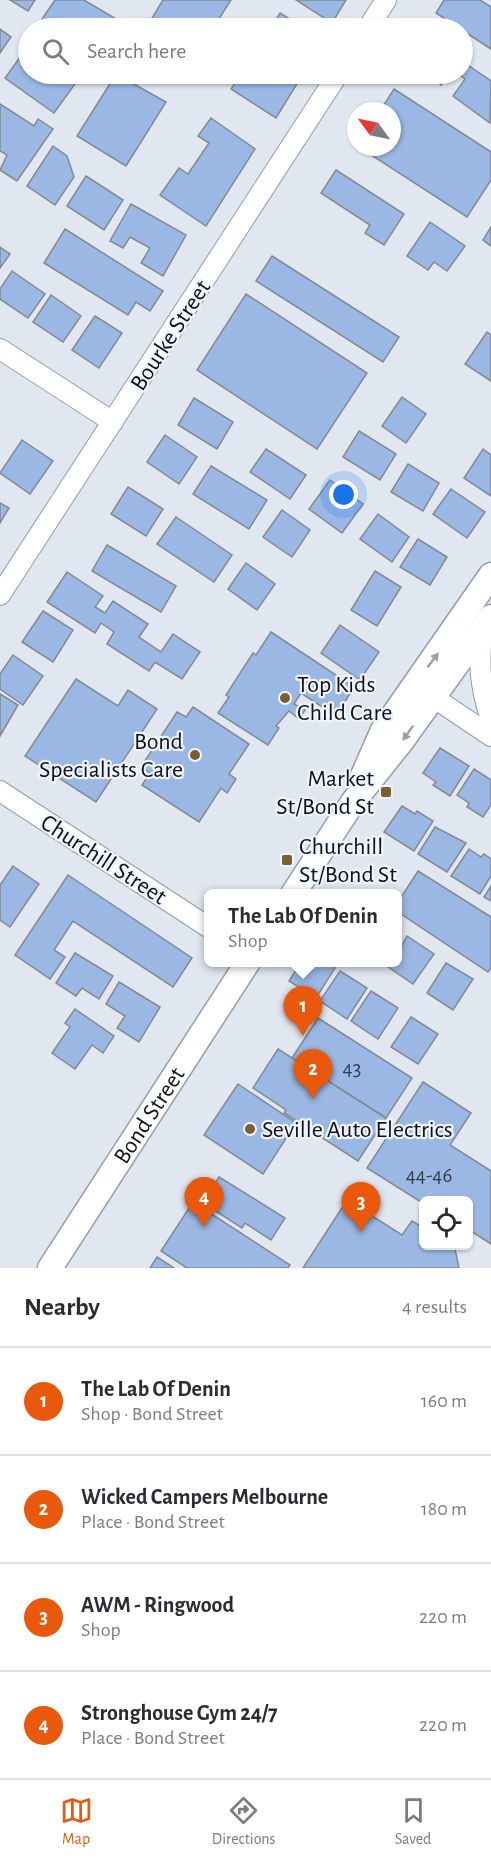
<!DOCTYPE html>
<html lang="en">
<head>
<meta charset="utf-8">
<style>
	body { margin:0; font-family:"Alegreya Sans",sans-serif; background:#f7f7f7; color:#2b2b33 }
	.controls { position:absolute; right:18px; bottom:18px; display:grid; overflow:hidden; border-radius:9px; box-shadow:0 2px 4px #0004 }
	.controls button { width:54px; height:54px; display:grid; place-items:center; padding:0; border:0; border-bottom:2px solid #e1e1e2; background:#fff; color:#2b2b33; font:30px sans-serif }
	.compass { position:absolute; left:347px; top:102px; width:54px; height:54px; border-radius:50%; background:#fff; box-shadow:0 2px 4px #0004; rotate:303deg }
	.you { position:absolute; left:344px; top:495px; width:21px; height:21px; margin:-15px; border:4px solid #fff; border-radius:50%; background:#1a73e8; box-shadow:0 0 0 9px #1a73e833 }
	.badge { display:grid; place-items:center; width:39px; height:39px; border-radius:50%; background:#ea580c; color:#fff; font-size:20px; font-weight:700 }
	.pin { position:absolute; translate:-50% -50px; filter:drop-shadow(0 2px 3px #0008) }
	.pin::after { content:''; position:absolute; top:32px; width:21px; height:18px; background:inherit; clip-path:polygon(0 0,100% 0,50% 100%) }
	.popup { position:absolute; left:204px; top:889px; width:198px; height:78px; box-sizing:border-box; display:grid; place-content:center; border-radius:9px; background:#fff; filter:drop-shadow(0 2px 4px #0005); font-size:20px; white-space:nowrap; color:#7c7c81 }
	.popup b { font-size:22px; color:#2b2b33 }
	.popup::after { content:''; position:absolute; left:50%; top:100%; margin-left:-12px; border:12px solid transparent; border-top-color:#fff }
	.list { margin:0; padding:0; list-style:none }
	h2 { display:flex; justify-content:space-between; align-items:center; height:78px; margin:0; padding:0 24px; font-size:26px }
	h2 small { font-size:20px; font-weight:400; color:#7c7c81 }
	.list li { display:grid; grid-template-columns:39px 1fr auto; gap:18px; align-items:center; box-sizing:border-box; height:108px; padding:0 24px; border-top:2px solid #e1e1e2 }
	.list b { display:block; font-size:22px; white-space:nowrap }
	.list p { margin:0; font-size:20px; white-space:nowrap; color:#7c7c81 }
	.list em { font-size:20px; font-style:normal; color:#7c7c81 }
	.icon { flex:none; width:33px; height:33px; fill:none; stroke:currentColor; stroke-width:2; stroke-linecap:round; stroke-linejoin:round }
	.map { position:relative; flex:none; width:491px; height:1268px; overflow:hidden }
	.search { position:absolute; background:#fff; box-shadow:0 2px 4px #0004; left:18px; right:18px; top:18px; height:66px; display:flex; align-items:center; gap:15px; box-sizing:border-box; padding:0 21px; border-radius:33px; color:#7c7c81; font-size:22px }
	.sheet { height:510px; background:#fff }
	nav { display:flex; justify-content:space-around; align-items:center; box-sizing:border-box; height:84px; border-top:2px solid #e1e1e2; background:#fff; font-size:16px; color:#7c7c81 }
	nav a { display:grid; justify-items:center; gap:3px }
	nav .on { color:#ea580c }
	.map>svg:first-child { display:block }
	.building { fill:#9bb8e4; stroke:#838992; stroke-width:1.5 }
	.lines { fill:none; stroke-linecap:round; stroke-linejoin:round }
	.minor-casing { stroke:#969ca5; stroke-width:22 }
	.tertiary-casing { stroke:#969ca5; stroke-width:27 }
	.minor { stroke:#fff; stroke-width:20 }
	.tertiary { stroke:#fff; stroke-width:24 }
	.oneway { fill:#9f9fa1 }
	.poi-dot { fill:#795e30; stroke:#eef4fe; stroke-width:2 }
	.labels { text-anchor:middle; stroke-width:4.5; stroke-linejoin:round; paint-order:stroke }
	.number-label { font-size:21px; fill:#313a48 }
	.street-label { font-size:24px; fill:#0e1014; stroke:#eef4fe }
	.poi-label { font-size:24px; fill:#0e1014; stroke:#eef4fe; text-anchor:start }
</style>
</head>
<body>
<div class="map">
<svg width="491" height="1268" viewBox="0 0 491 1268">
	<rect width="100%" height="100%" fill="#e1e7f1"/>
	<g class="building">
		<polygon points="10,0 35,0 28,11"/>
		<polygon points="55,0 84,0 116,19 109,28 55,28 42,19"/>
		<polygon points="163,0 231,0 213,28 158,28 149,23"/>
		<polygon points="296,0 346,0 332,23"/>
		<polygon points="444,0 480,0 491,7 491,49 436,13"/>
		<polygon points="280,13 304,28 271,28"/>
		<polygon points="0,29 11,37 0,53"/>
		<polygon points="23,53 28,57 28,74 75,74 80,77 54,113 5,78"/>
		<polygon points="462,61 491,81 490,123 453,96 465,79 458,74 462,74"/>
		<polygon points="116,74 166,102 126,166 77,136"/>
		<polygon points="241,74 251,80 255,74 303,74 276,118 231,89"/>
		<polygon points="426,74 449,74 441,85"/>
		<polygon points="394,89 491,152 491,180 467,217 359,147 392,147 392,111 380,111"/>
		<polygon points="0,104 34,126 38,119 53,129 17,181 0,170 7,155 0,151"/>
		<polygon points="211,118 255,149 206,226 160,195 179,168 188,174 209,143 198,136"/>
		<polygon points="53,146 67,156 74,177 55,205 27,186"/>
		<polygon points="336,170 404,214 384,245 365,233 370,225 321,193"/>
		<polygon points="86,176 123,200 104,230 67,206"/>
		<polygon points="131,204 186,235 163,276 141,263 150,248 130,237 123,248 110,241"/>
		<polygon points="430,222 465,246 447,271 434,262 428,270 407,256"/>
		<polygon points="491,227 491,246 483,240"/>
		<polygon points="65,229 163,291 150,311 136,302 128,315 44,263"/>
		<polygon points="0,247 10,254 0,268"/>
		<polygon points="272,256 399,337 383,362 256,281"/>
		<polygon points="12,271 45,294 28,318 0,299 0,289"/>
		<polygon points="246,294 367,373 317,449 197,370"/>
		<polygon points="51,295 81,316 63,342 33,322"/>
		<polygon points="95,316 122,333 99,368 72,350"/>
		<polygon points="487,332 491,335 491,381 465,364"/>
		<polygon points="402,397 426,414 406,443 382,426"/>
		<polygon points="194,398 233,422 217,449 178,425"/>
		<polygon points="359,431 396,454 380,480 343,457"/>
		<polygon points="165,435 197,457 179,484 147,462"/>
		<polygon points="22,440 53,461 30,494 0,473"/>
		<polygon points="266,449 306,475 290,499 250,472"/>
		<polygon points="483,449 491,455 491,496 464,478"/>
		<polygon points="408,464 439,483 423,511 391,492"/>
		<polygon points="211,466 267,500 249,529 193,494"/>
		<polygon points="330,480 363,504 342,533 309,509"/>
		<polygon points="128,487 163,509 146,536 111,514"/>
		<polygon points="451,489 485,512 467,538 433,514"/>
		<polygon points="0,503 9,508 0,523"/>
		<polygon points="282,510 310,530 292,557 263,537"/>
		<polygon points="378,514 409,537 392,562 360,539"/>
		<polygon points="176,517 232,555 214,582 157,544"/>
		<polygon points="418,539 447,557 430,585 400,567"/>
		<polygon points="107,545 176,586 161,612 92,571"/>
		<polygon points="246,563 275,584 257,610 228,589"/>
		<polygon points="375,571 401,587 377,626 351,610"/>
		<polygon points="67,572 103,596 95,607 105,613 113,601 148,624 139,637 161,652 173,634 200,652 182,679 155,662 149,671 107,644 114,632 101,623 95,633 47,602"/>
		<polygon points="43,611 73,630 53,662 22,642"/>
		<polygon points="340,625 379,652 360,680 321,653"/>
		<polygon points="271,632 354,687 336,716 301,693 294,704 305,710 299,719 289,711 276,726 279,728 268,745 218,713 229,697 226,695 253,653 256,655"/>
		<polygon points="13,655 43,676 23,705 0,689 0,674"/>
		<polygon points="76,679 118,706 128,690 157,709 96,802 25,756"/>
		<polygon points="0,694 18,705 0,736"/>
		<polygon points="193,707 249,744 229,774 236,779 227,793 221,788 199,822 142,785 150,773 141,767 177,712 186,717"/>
		<polygon points="440,748 469,766 450,796 433,785 436,782 423,773"/>
		<polygon points="474,769 491,780 491,805 483,817 467,807 469,803 457,795"/>
		<polygon points="402,806 415,814 417,811 433,821 414,851 384,832"/>
		<polygon points="435,827 466,843 447,872 418,854"/>
		<polygon points="469,849 481,857 484,854 491,859 491,876 480,894 451,876"/>
		<polygon points="13,866 39,884 10,927 0,920 0,885"/>
		<polygon points="418,871 491,917 491,968 488,972 398,912 398,902"/>
		<polygon points="68,875 192,958 173,987 73,921 54,950 65,957 50,979 15,955"/>
		<polygon points="491,886 491,901 484,897"/>
		<polygon points="407,936 434,954 413,984 388,967 391,962 398,962 398,952"/>
		<polygon points="75,953 113,976 99,999 82,988 76,996 56,983"/>
		<polygon points="301,962 327,962 335,968 316,998 289,981"/>
		<polygon points="446,963 473,979 453,1010 427,993"/>
		<polygon points="340,971 367,988 347,1019 320,1001"/>
		<polygon points="119,982 160,1007 139,1042 117,1028 125,1016 106,1004"/>
		<polygon points="371,991 398,1008 378,1039 351,1021"/>
		<polygon points="75,1009 114,1036 103,1053 92,1045 75,1069 52,1053 70,1027 65,1023"/>
		<polygon points="411,1017 438,1034 418,1064 391,1047"/>
		<polygon points="318,1018 412,1078 386,1118 292,1058"/>
		<polygon points="278,1049 386,1118 358,1161 284,1113 286,1110 253,1088"/>
		<polygon points="423,1082 471,1113 450,1145 491,1171 491,1244 468,1229 468,1200 424,1200 424,1204 367,1168"/>
		<polygon points="238,1084 296,1123 263,1174 204,1135"/>
		<polygon points="219,1177 285,1218 271,1240 245,1223 242,1228 203,1203"/>
		<polygon points="347,1200 402,1235 412,1221 424,1228 424,1246 450,1246 455,1249 459,1268 303,1268"/>
		<polygon points="193,1202 290,1265 288,1268 187,1268 161,1251"/>
		<polygon points="157,1257 174,1268 150,1268"/>
	</g>
	<g class="lines">
		<defs>
			<g id="minor">
				<polyline points="368,28 386,0"/>
				<polyline points="0,349 113,422"/>
				<polyline points="0,595 338,74"/>
				<path d="M483,629C478,662 480,688 491,719"/>
				<polyline points="421,689 491,736"/>
				<polyline points="0,791 208,927"/>
			</g>
			<g id="tertiary">
				<polyline points="361,780 383,730 491,575"/>
				<polyline points="293,894 353,802 401,742 491,617"/>
				<path id="s1" d="M50,1268L248,962"/>
			</g>
		</defs>
		<use href="#minor" class="minor-casing"/>
		<use href="#tertiary" class="tertiary-casing"/>
		<use href="#minor" class="minor"/>
		<use href="#tertiary" class="tertiary"/>
	</g>
	<defs><path id="oneway-solid" d="M-6-.8H1V-3.2L6.5 0L1 3.2V.8H-6Z" transform="scale(1.5)"/></defs>
	<g class="oneway">
		<use href="#oneway-solid" transform="translate(433 660) rotate(-53)"/>
		<use href="#oneway-solid" transform="translate(408 733) rotate(125)"/>
	</g>
	<g class="poi-dot">
		<circle cx="285" cy="698" r="6"/>
		<circle cx="195" cy="755" r="6"/>
		<rect x="380" y="786" width="12" height="12" rx="3"/>
		<rect x="281" y="854" width="12" height="12" rx="3"/>
		<circle cx="250" cy="1129" r="6"/>
	</g>
	<g class="labels">
		<g class="number-label">
			<text x="352" y="1075">43</text>
			<text x="429" y="1182">44-46</text>
		</g>
		<g class="street-label">
			<text transform="translate(170 335) rotate(-57)" y="8">Bourke Street</text>
			<text transform="translate(104 859) rotate(33)" y="8">Churchill Street</text>
			<text dy="8" stroke="none"><textPath href="#s1" startOffset="182">Bond Street</textPath></text>
		</g>
		<g class="poi-label">
			<text x="297" y="692">Top Kids<tspan x="297" dy="28">Child Care</tspan></text>
			<text x="183" y="749" text-anchor="end">Bond<tspan x="183" dy="28">Specialists Care</tspan></text>
			<text x="374" y="786" text-anchor="end">Market<tspan x="374" dy="28">St/Bond St</tspan></text>
			<text x="299" y="854">Churchill<tspan x="299" dy="28">St/Bond St</tspan></text>
			<text x="262" y="1137">Seville Auto Electrics</text>
		</g>
	</g>
</svg>
<div class="controls">
<button><svg class="icon" aria-label="locate" viewBox="0 0 24 24"><circle cx="12" cy="12" r="6"/><path d="M12 2v4M12 18v4M2 12h4M18 12h4"/></svg></button>
</div>
<svg class="compass" viewBox="-18 -18 36 36"><path d="M0-13l5 13h-10z" fill="#e53935"/><path d="M0 13l5-13h-10z" fill="#7c7c81"/></svg>
<div class="you"></div>
<div class="pin badge" style="left:303px;top:1036px">1</div>
<div class="popup"><b>The Lab Of Denin</b>Shop</div>
<div class="pin badge" style="left:313px;top:1099px">2</div>
<div class="pin badge" style="left:361px;top:1232px">3</div>
<div class="pin badge" style="left:204px;top:1227px">4</div>
<div class="search"><svg class="icon" aria-label="search" viewBox="0 0 24 24"><circle cx="10" cy="10" r="6"/><path d="M15 15l6 6"/></svg>Search here</div>
</div>
<section class="sheet">
<h2>Nearby<small>4 results</small></h2>
<ul class="list">
<li><span class="badge">1</span><div><b>The Lab Of Denin</b><p>Shop · Bond Street</p></div><em>160 m</em></li>
<li><span class="badge">2</span><div><b>Wicked Campers Melbourne</b><p>Place · Bond Street</p></div><em>180 m</em></li>
<li><span class="badge">3</span><div><b>AWM - Ringwood</b><p>Shop</p></div><em>220 m</em></li>
<li><span class="badge">4</span><div><b>Stronghouse Gym 24/7</b><p>Place · Bond Street</p></div><em>220 m</em></li>
</ul>
</section>
<nav>
<a class="on"><svg class="icon" aria-label="map" viewBox="0 0 24 24"><path d="M3 6l6-2 6 2 6-2v14l-6 2-6-2-6 2zM9 4v14M15 6v14"/></svg>Map</a>
<a><svg class="icon" aria-label="directions" viewBox="0 0 24 24"><path d="M12 3l9 9-9 9-9-9zM9 14v-3h6M13 9l2 2-2 2"/></svg>Directions</a>
<a><svg class="icon" aria-label="saved" viewBox="0 0 24 24"><path d="M7 4h10v16l-5-4-5 4z"/></svg>Saved</a>
</nav>
</body>
</html>
